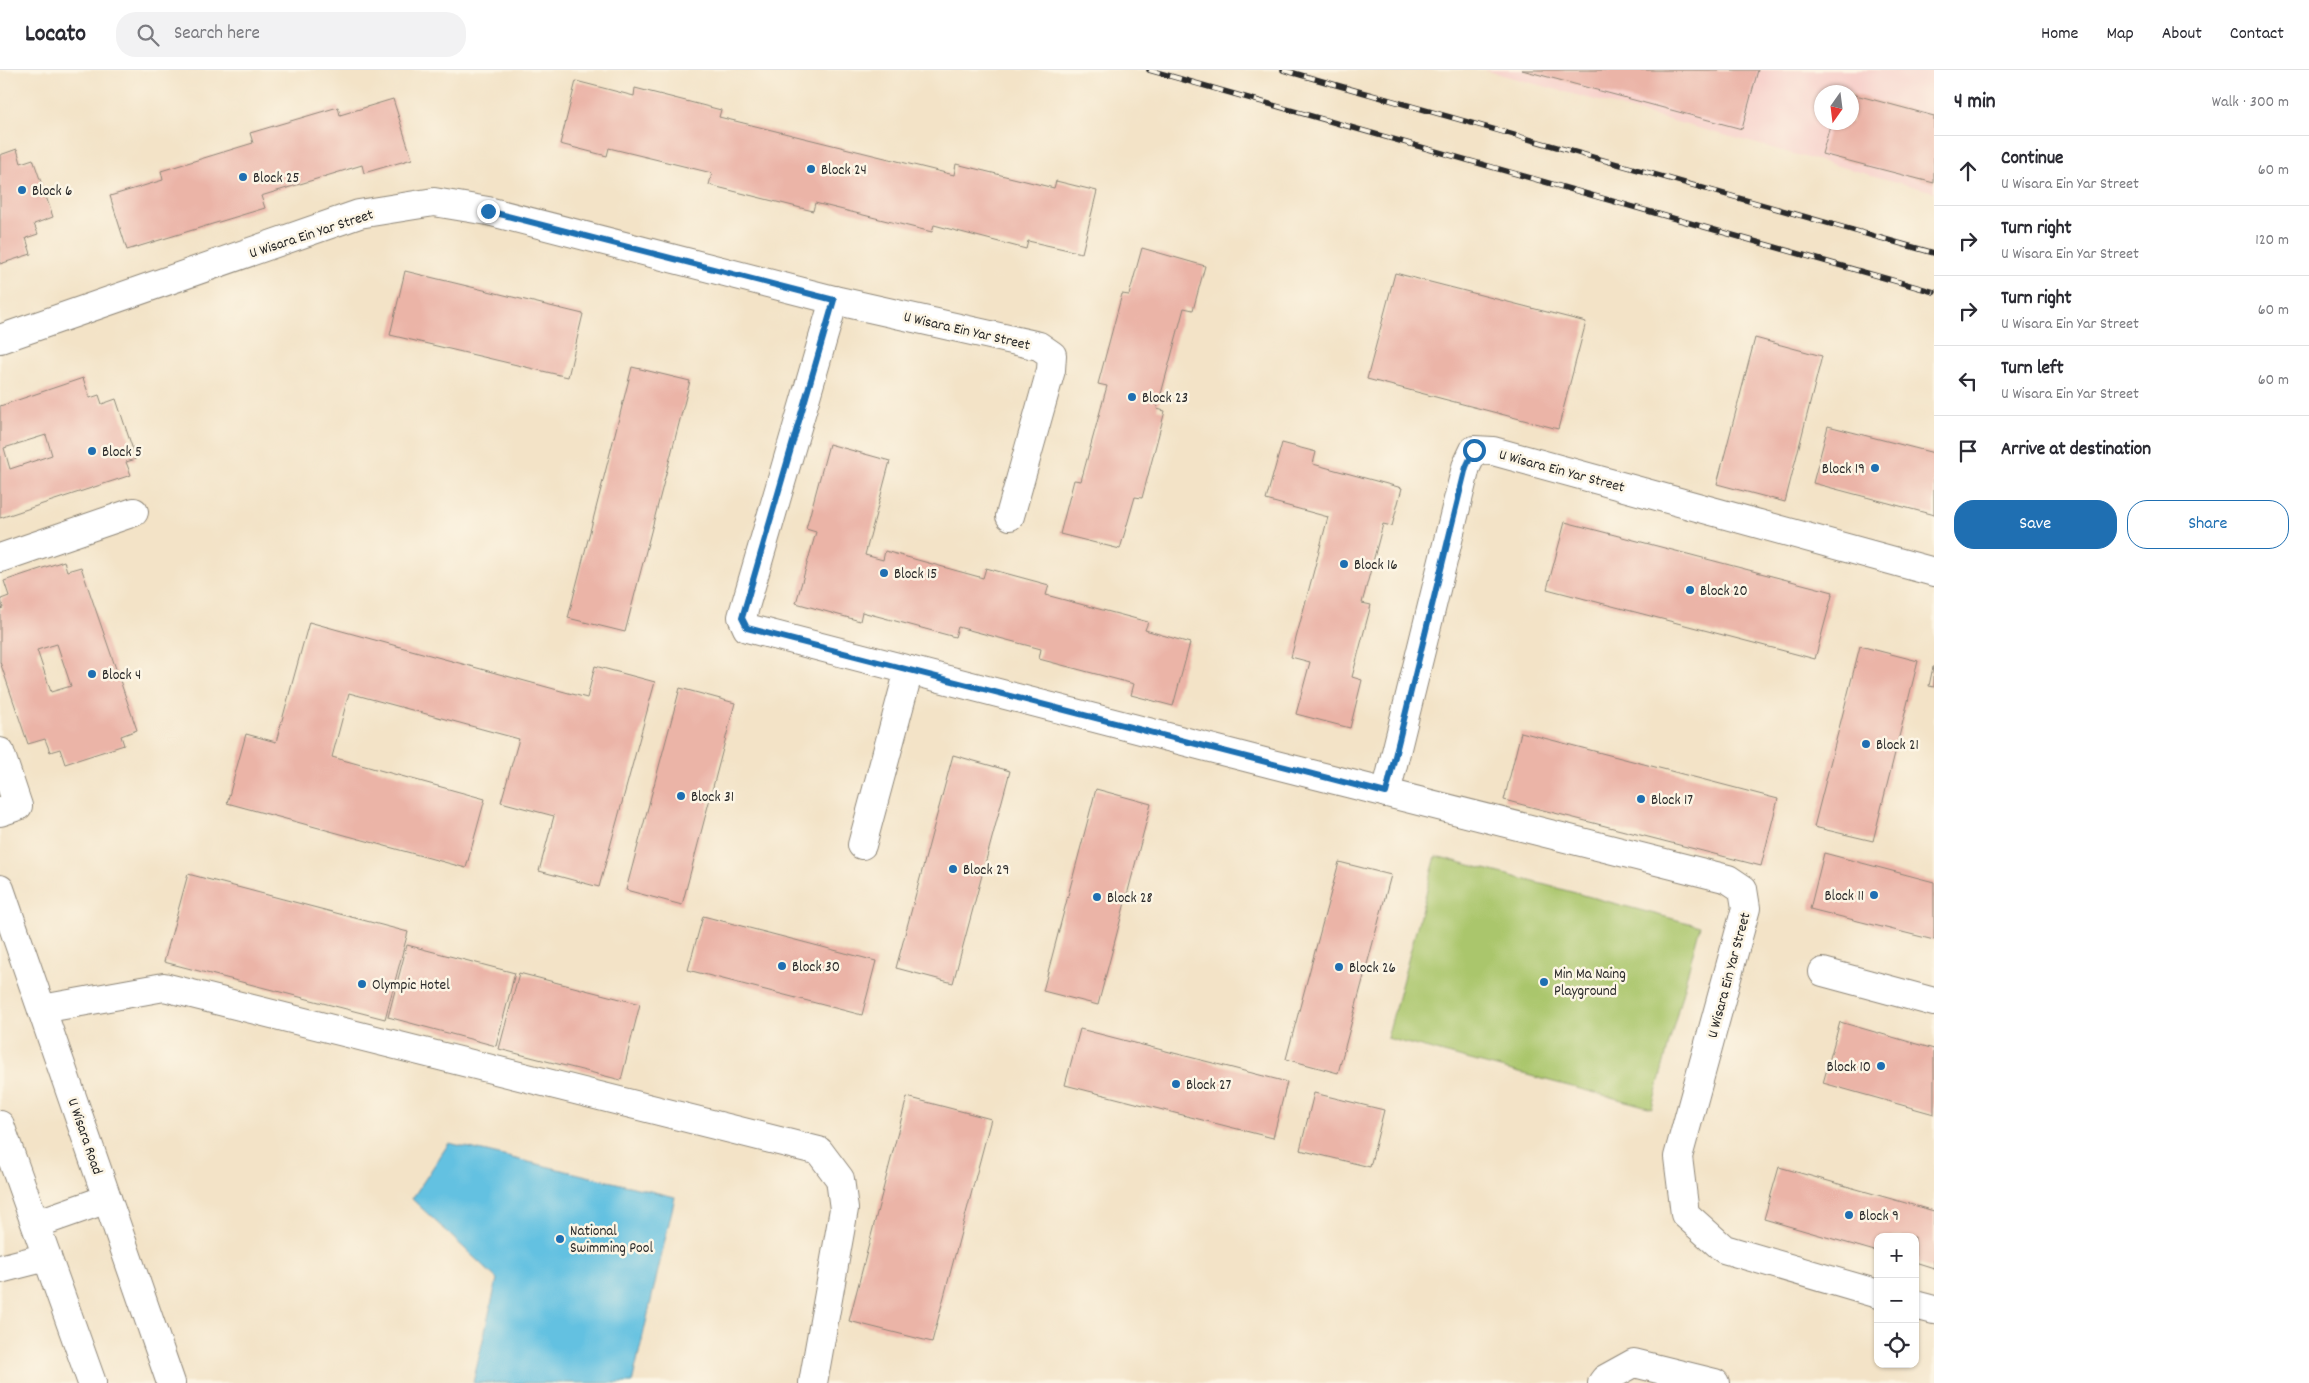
<!DOCTYPE html>
<html lang="en">
<head>
<meta charset="utf-8">
<style>
	body { margin:0; font-family:Dekko,sans-serif; background:#f2f2f3; color:#2b2b33 }
	.controls { position:absolute; right:15px; bottom:15px; display:grid; overflow:hidden; border-radius:10px; box-shadow:0 1px 4px #0004 }
	.controls button { width:45px; height:45px; display:grid; place-items:center; padding:0; border:0; border-bottom:1px solid #e1e1e2; background:#fff; color:#2b2b33; font:25px sans-serif }
	.compass { position:absolute; left:1814px; top:15px; width:45px; height:45px; border-radius:50%; background:#fff; box-shadow:0 1px 4px #0004; rotate:194deg }
	.stop { position:absolute; width:15px; height:15px; margin:-11px; border:4px solid #1f6fb2; border-radius:50%; background:#fff }
	.stop.end { background:#1f6fb2; border-color:#fff; box-shadow:0 1px 5px #0008 }
	.list { margin:0; padding:0; list-style:none }
	h2 { display:flex; justify-content:space-between; align-items:center; height:65px; margin:0; padding:0 20px; font-size:21px }
	h2 small { font-size:16px; font-weight:400; color:#7c7c81 }
	.list li { display:grid; grid-template-columns:32px 1fr auto; gap:15px; align-items:center; box-sizing:border-box; height:70px; padding:0 20px; border-top:1px solid #e1e1e2 }
	.list b { display:block; font-size:19px; white-space:nowrap }
	.list p { margin:0; font-size:16px; white-space:nowrap; color:#7c7c81 }
	.list em { font-size:16px; font-style:normal; color:#7c7c81 }
	.actions { display:flex; gap:10px; padding:15px 20px }
	.actions a { flex:1; padding:11px 0; border:1px solid #1f6fb2; border-radius:20px; text-align:center; font-size:18px; color:#1f6fb2 }
	.actions .main { background:#1f6fb2; color:#fff }
	.icon { flex:none; width:28px; height:28px; fill:none; stroke:currentColor; stroke-width:2; stroke-linecap:round; stroke-linejoin:round }
	.map { position:relative; flex:none; width:1934px; height:1313px; overflow:hidden }
	header { display:flex; align-items:center; gap:30px; box-sizing:border-box; height:70px; padding:0 25px; background:#fff; border-bottom:1px solid #e1e1e2 }
	header strong { font-size:24px }
	nav { display:flex; gap:28px; margin-inline-start:auto; font-size:18px }
	.search { width:350px; height:45px; background:#f2f2f3; display:flex; align-items:center; gap:12px; box-sizing:border-box; padding:0 18px; border-radius:20px; color:#7c7c81; font-size:19px }
	main { display:flex }
	aside { flex:1; background:#fff }
	.map>svg:first-child { display:block }
	.built { fill:#f7d0cb; fill-rule:evenodd }
	.green { fill:#aac66c; stroke:#6a784c }
	.water { fill:#63c1e1; stroke:#477686 }
	.building { fill:#ebb4a7; fill-rule:evenodd }
	.lines { fill:none; stroke-linecap:round; stroke-linejoin:round }
	.minor-casing { stroke:#8f8779; stroke-width:30 }
	.major-casing { stroke:#8f8779; stroke-width:30 }
	.minor { stroke:#fff; stroke-width:28 }
	.major { stroke:#fff; stroke-width:28 }
	.rail-casing { stroke:#2b2b2b; stroke-width:5.5 }
	.rail { stroke:#fcf5e5; stroke-width:4; stroke-dasharray:11; stroke-linecap:butt }
	.route { stroke:#1f6fb2; stroke-width:6 }
	.poi-dot { fill:#1f6fb2; stroke:#fcf5e5; stroke-width:2 }
	.labels { text-anchor:middle; stroke-width:5; stroke-linejoin:round; paint-order:stroke }
	.poi-label { font-size:15px; fill:#2b2b2b; stroke:#fcf5e5; text-anchor:start }
	.street-label { font-size:15px; fill:#2b2b2b; stroke:#fcf5e5 }
</style>
</head>
<body>
<header>
<strong>Locato</strong>
<div class="search"><svg class="icon" aria-label="search" viewBox="0 0 24 24"><circle cx="10" cy="10" r="6"/><path d="M15 15l6 6"/></svg>Search here</div>
<nav><a>Home</a><a>Map</a><a>About</a><a>Contact</a></nav>
</header>
<main>
<div class="map">
<svg width="1934" height="1313" viewBox="0 0 1934 1313">
	<rect width="100%" height="100%" fill="#fcf5e5"/>
	<filter id="ink" filterUnits="userSpaceOnUse"><feTurbulence type="fractalNoise" baseFrequency=".02" numOctaves="2"/><feDisplacementMap in="SourceGraphic" scale="10" xChannelSelector="R" yChannelSelector="G"/><feConvolveMatrix kernelMatrix="1 2 1 2 8 2 1 2 1" color-interpolation-filters="sRGB"/></filter>
	<filter id="wash" filterUnits="userSpaceOnUse"><feTurbulence type="fractalNoise" baseFrequency=".0096" numOctaves="4" result="noise"/><feDisplacementMap in="SourceGraphic" scale="20" xChannelSelector="R" yChannelSelector="G"/><feGaussianBlur stdDeviation="1.12" result="paint"/><feColorMatrix in="noise" values="0 0 0 0 0 0 0 0 0 0 0 0 0 0 0 0 0 1.4 0 .05"/><feComposite in="paint" operator="in"/></filter>
	<g filter="url(#wash)">
		<rect width="100%" height="100%" fill="#f3e3c7"/>
		<path class="built" d="M1484,0H1934V122ZM1822,22H1852V52H1822Z"/>
		<polygon class="green" points="1436,786 1700,856 1652,1038 1387,968"/>
		<polygon class="water" points="449,1073 675,1127 632,1313 473,1313 497,1209 412,1129"/>
		<g id="blocks">
			<g class="building">
				<polygon points="1522,0 1758,0 1742,59"/>
				<polygon points="576,11 634,26 635,18 721,40 719,47 954,105 956,94 1054,118 1056,111 1097,121 1082,183 1028,171 1026,179 934,155 932,162 815,133 813,141 709,115 712,103 609,78 607,86 560,74"/>
				<polygon points="1852,24 1934,46 1934,113 1822,84 1831,52 1852,52"/>
				<polygon points="393,29 412,89 364,103 362,95 261,126 265,138 127,180 110,126 163,110 161,101 253,73 250,63 338,37 340,45"/>
				<polygon points="17,79 21,93 33,89 53,147 34,154 38,164 26,168 31,184 0,194 0,85"/>
				<polygon points="1142,178 1205,196 1193,240 1184,238 1157,339 1165,341 1142,428 1135,427 1120,479 1060,464 1074,410 1081,411 1107,316 1098,314 1122,224 1129,225"/>
				<polygon points="405,201 583,244 568,307 390,265"/>
				<polygon points="1395,203 1586,252 1558,359 1367,309"/>
				<polygon points="1755,268 1822,286 1785,432 1717,414"/>
				<polygon points="632,297 690,311 625,562 568,548"/>
				<path d="M83,308L90,328L99,325L102,334L116,329L136,389L126,392L131,405L0,448V336ZM46,365L52,385L10,399L4,378Z"/>
				<polygon points="1828,356 1934,383 1934,445 1813,413"/>
				<polygon points="1282,373 1316,382 1313,394 1402,418 1392,456 1383,454 1362,533 1371,535 1352,607 1362,610 1350,658 1296,644 1310,592 1291,587 1328,447 1266,430"/>
				<polygon points="829,374 890,391 865,485 883,490 885,481 983,508 986,498 1049,515 1046,525 1148,552 1145,560 1190,573 1173,636 1131,625 1134,614 1039,589 1041,579 958,557 955,567 862,542 860,551 796,533 816,462 806,459"/>
				<polygon points="1565,452 1833,522 1815,589 1547,519"/>
				<path d="M64,491L67,501L81,497L137,660L121,666L124,675L65,694L60,679L50,682L45,669L28,674L0,592V539L3,538L1,529L9,526L4,511ZM57,574L71,616L51,622L37,580Z"/>
				<polygon points="309,552 587,628 595,596 655,612 599,817 539,801 554,746 501,732 519,669 349,623 332,687 485,729 466,798 227,733 246,664 276,672"/>
				<polygon points="1860,576 1918,591 1873,771 1814,757"/>
				<polygon points="1933,597 1934,597 1934,617 1929,616"/>
				<polygon points="680,618 735,633 682,835 626,820"/>
				<polygon points="1521,662 1778,729 1761,796 1504,730"/>
				<polygon points="953,685 1010,701 953,913 896,898"/>
				<polygon points="1096,719 1151,734 1098,935 1043,921"/>
				<polygon points="1824,783 1934,812 1934,870 1810,839"/>
				<polygon points="1339,792 1391,805 1338,1003 1286,989"/>
				<polygon points="188,804 408,862 385,949 164,892"/>
				<polygon points="703,846 876,891 862,945 688,900"/>
				<polygon points="407,875 515,903 496,976 388,947"/>
				<polygon points="519,903 640,934 621,1010 499,979"/>
				<polygon points="1840,952 1934,979 1934,1044 1823,1013"/>
				<polygon points="1080,959 1287,1012 1273,1068 1065,1015"/>
				<polygon points="1314,1023 1384,1040 1370,1097 1300,1080"/>
				<polygon points="907,1027 991,1049 932,1272 849,1251"/>
				<polygon points="1779,1097 1934,1141 1934,1198 1915,1192 1915,1167 1878,1167 1878,1182 1764,1149"/>
			</g>
		</g>
	</g>
	<g filter="url(#ink)">
		<use href="#blocks" fill-opacity="0" stroke="#8f8779" stroke-width="1"/>
		<g class="lines">
			<defs>
				<g id="minor">
					<polyline points="834,230 1039,276 1052,285 1051,300 1010,446"/>
					<polyline points="0,269 359,144 434,132 488,141 834,230 742,547 747,558 1272,694 1728,809 1743,819 1746,838 1678,1087 1685,1144 1724,1179 1878,1224"/>
					<polyline points="0,488 134,442"/>
					<polyline points="0,682 18,736 0,742"/>
					<polyline points="1386,723 1466,397 1474,380 1493,381 1934,502"/>
					<polyline points="862,775 909,600"/>
					<polyline points="1823,902 1934,932"/>
					<polyline points="42,939 164,917 819,1081 840,1109 844,1139 813,1313"/>
					<polyline points="0,1199 47,1187"/>
					<polyline points="1915,1235 1934,1240"/>
					<polyline points="1602,1313 1605,1309 1634,1293 1715,1313"/>
				</g>
				<g id="major">
					<polyline points="0,819 171,1313"/>
					<polyline points="0,1055 92,1313"/>
					<polyline points="36,1154 107,1129"/>
				</g>
			</defs>
			<use href="#minor" class="minor-casing"/>
			<use href="#major" class="major-casing"/>
			<use href="#minor" class="minor"/>
			<use href="#major" class="major"/>
			<defs>
				<g id="rail">
					<polyline points="1149,0 1934,222"/>
					<polyline points="1283,0 1934,183"/>
				</g>
			</defs>
			<use href="#rail" class="rail-casing"/>
			<use href="#rail" class="rail"/>
		</g>
	</g>
	<g class="lines" filter="url(#ink)">
		<polyline class="route" points="488,141 834,230 742,548 747,558 1386,723 1466,397 1474,380"/>
	</g>
	<g class="poi-dot">
		<circle cx="811" cy="99" r="5"/>
		<circle cx="243" cy="107" r="5"/>
		<circle cx="22" cy="120" r="5"/>
		<circle cx="1132" cy="327" r="5"/>
		<circle cx="92" cy="381" r="5"/>
		<circle cx="1875" cy="398" r="5"/>
		<circle cx="1344" cy="494" r="5"/>
		<circle cx="884" cy="503" r="5"/>
		<circle cx="1690" cy="520" r="5"/>
		<circle cx="92" cy="604" r="5"/>
		<circle cx="1866" cy="674" r="5"/>
		<circle cx="681" cy="726" r="5"/>
		<circle cx="1641" cy="729" r="5"/>
		<circle cx="953" cy="799" r="5"/>
		<circle cx="1874" cy="825" r="5"/>
		<circle cx="1097" cy="827" r="5"/>
		<circle cx="782" cy="896" r="5"/>
		<circle cx="1339" cy="897" r="5"/>
		<circle cx="1544" cy="912" r="5"/>
		<circle cx="362" cy="914" r="5"/>
		<circle cx="1881" cy="996" r="5"/>
		<circle cx="1176" cy="1014" r="5"/>
		<circle cx="1849" cy="1145" r="5"/>
		<circle cx="560" cy="1169" r="5"/>
	</g>
	<g class="labels">
		<g class="poi-label">
			<text x="821" y="104">Block 24</text>
			<text x="253" y="112">Block 25</text>
			<text x="32" y="125">Block 6</text>
			<text x="1142" y="332">Block 23</text>
			<text x="102" y="386">Block 5</text>
			<text x="1865" y="403" text-anchor="end">Block 19</text>
			<text x="1354" y="499">Block 16</text>
			<text x="894" y="508">Block 15</text>
			<text x="1700" y="525">Block 20</text>
			<text x="102" y="609">Block 4</text>
			<text x="1876" y="679">Block 21</text>
			<text x="691" y="731">Block 31</text>
			<text x="1651" y="734">Block 17</text>
			<text x="963" y="804">Block 29</text>
			<text x="1864" y="830" text-anchor="end">Block 11</text>
			<text x="1107" y="832">Block 28</text>
			<text x="792" y="901">Block 30</text>
			<text x="1349" y="902">Block 26</text>
			<text x="1554" y="908">Min Ma Naing<tspan x="1554" dy="17">Playground</tspan></text>
			<text x="372" y="919">Olympic Hotel</text>
			<text x="1871" y="1001" text-anchor="end">Block 10</text>
			<text x="1186" y="1019">Block 27</text>
			<text x="1859" y="1150">Block 9</text>
			<text x="570" y="1165">National<tspan x="570" dy="17">Swimming Pool</tspan></text>
		</g>
		<g class="street-label">
			<text transform="translate(311 163) rotate(-18)" y="5">U Wisara Ein Yar Street</text>
			<text transform="translate(967 260) rotate(13)" y="5">U Wisara Ein Yar Street</text>
			<text transform="translate(1562 400) rotate(15)" y="5">U Wisara Ein Yar Street</text>
			<text transform="translate(1728 905) rotate(-75)" y="5">U Wisara Ein Yar Street</text>
			<text transform="translate(86 1066) rotate(71)" y="5">U Wisara Road</text>
		</g>
	</g>
</svg>
<div class="controls">
<button>+</button>
<button>−</button>
<button><svg class="icon" aria-label="locate" viewBox="0 0 24 24"><circle cx="12" cy="12" r="6"/><path d="M12 2v4M12 18v4M2 12h4M18 12h4"/></svg></button>
</div>
<svg class="compass" viewBox="-18 -18 36 36"><path d="M0-13l5 13h-10z" fill="#e53935"/><path d="M0 13l5-13h-10z" fill="#7c7c81"/></svg>
<div class="stop" style="left:1474px;top:380px"></div>
<div class="stop end" style="left:488px;top:141px"></div>
</div>
<aside>
<h2>4 min<small>Walk · 300 m</small></h2>
<ul class="list">
<li><svg class="icon" aria-label="ahead" viewBox="0 0 24 24"><path d="M12 20V5M6 11l6-6 6 6"/></svg><div><b>Continue</b><p>U Wisara Ein Yar Street</p></div><em>60 m</em></li>
<li><svg class="icon" aria-label="right" viewBox="0 0 24 24"><path d="M7 20v-9h11M14 6l5 5-5 5"/></svg><div><b>Turn right</b><p>U Wisara Ein Yar Street</p></div><em>120 m</em></li>
<li><svg class="icon" aria-label="right" viewBox="0 0 24 24"><path d="M7 20v-9h11M14 6l5 5-5 5"/></svg><div><b>Turn right</b><p>U Wisara Ein Yar Street</p></div><em>60 m</em></li>
<li><svg class="icon" aria-label="left" viewBox="0 0 24 24"><path d="M17 20v-9H6M10 6l-5 5 5 5"/></svg><div><b>Turn left</b><p>U Wisara Ein Yar Street</p></div><em>60 m</em></li>
<li><svg class="icon" aria-label="arrive" viewBox="0 0 24 24"><path d="M6 21V4h12l-3 4 3 4H6"/></svg><div><b>Arrive at destination</b></div></li>
</ul>
<div class="actions"><a class="main">Save</a><a>Share</a></div>
</aside>
</main>
</body>
</html>
